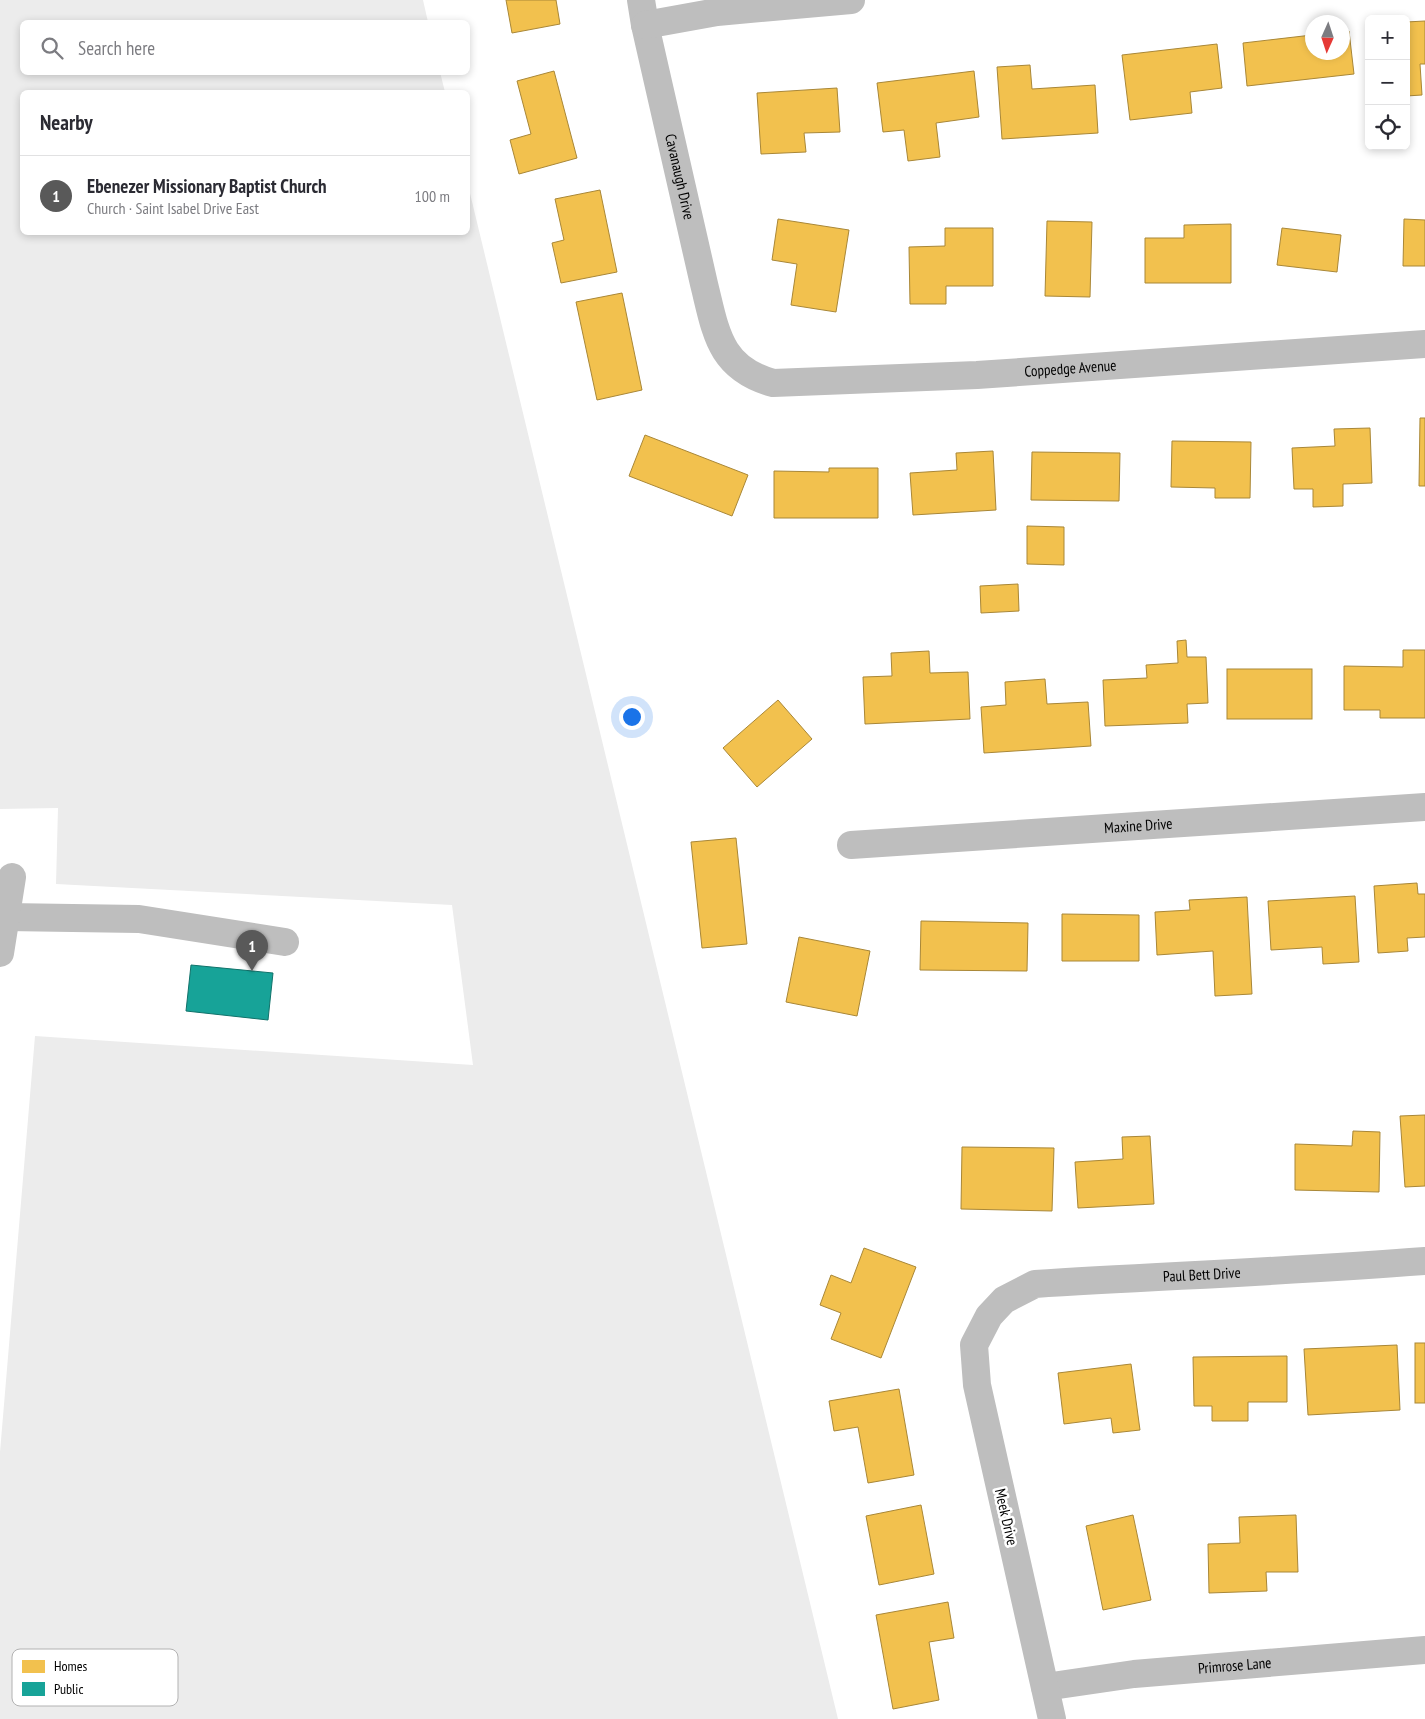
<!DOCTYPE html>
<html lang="en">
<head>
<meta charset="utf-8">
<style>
	body { margin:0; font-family:"PT Sans Narrow",sans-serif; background:#f7f7f7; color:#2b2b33 }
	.controls { position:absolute; right:15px; top:15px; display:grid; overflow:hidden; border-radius:8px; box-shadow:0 2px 8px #0003 }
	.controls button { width:45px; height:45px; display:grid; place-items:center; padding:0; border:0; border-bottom:1px solid #e1e1e2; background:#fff; color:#2b2b33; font:25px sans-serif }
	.compass { position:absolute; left:1305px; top:15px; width:45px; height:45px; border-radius:50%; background:#fff; box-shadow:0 2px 8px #0003; rotate:183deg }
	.you { position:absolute; left:631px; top:716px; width:18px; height:18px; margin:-12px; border:4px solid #fff; border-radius:50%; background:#1a73e8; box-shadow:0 0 0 8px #1a73e833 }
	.badge { display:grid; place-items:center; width:32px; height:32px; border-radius:50%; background:#595959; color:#fff; font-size:16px; font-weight:700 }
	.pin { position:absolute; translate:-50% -41px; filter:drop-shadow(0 1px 2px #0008) }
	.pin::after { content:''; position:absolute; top:26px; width:18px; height:15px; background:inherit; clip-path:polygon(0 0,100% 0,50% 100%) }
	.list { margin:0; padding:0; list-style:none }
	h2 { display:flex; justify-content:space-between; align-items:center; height:65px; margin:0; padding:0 20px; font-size:21px }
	h2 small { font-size:16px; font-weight:400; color:#7c7c81 }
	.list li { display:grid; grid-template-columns:32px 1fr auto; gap:15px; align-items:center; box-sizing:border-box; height:80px; padding:0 20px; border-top:1px solid #e1e1e2 }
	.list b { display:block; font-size:19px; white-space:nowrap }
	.list p { margin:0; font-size:16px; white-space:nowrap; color:#7c7c81 }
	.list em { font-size:16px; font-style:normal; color:#7c7c81 }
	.icon { flex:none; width:28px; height:28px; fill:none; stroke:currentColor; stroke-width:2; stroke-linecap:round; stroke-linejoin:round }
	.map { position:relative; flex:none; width:1425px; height:1719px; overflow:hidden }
	.search { position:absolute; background:#fff; box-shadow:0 2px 8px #0003; left:20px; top:20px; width:450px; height:55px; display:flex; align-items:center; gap:12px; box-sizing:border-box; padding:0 18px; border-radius:8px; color:#7c7c81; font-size:19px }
	.panel { position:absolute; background:#fff; box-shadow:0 2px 8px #0003; left:20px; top:90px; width:450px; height:145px; border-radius:8px }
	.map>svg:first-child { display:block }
	.green { fill:#ececec }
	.homes { fill:#f2c14e; stroke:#a98737 }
	.public { fill:#17a398; stroke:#10726a }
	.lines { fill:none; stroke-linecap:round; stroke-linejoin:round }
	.minor { stroke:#bebebe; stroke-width:28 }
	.labels { text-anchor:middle; stroke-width:5; stroke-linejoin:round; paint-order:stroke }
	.street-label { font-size:15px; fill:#000; stroke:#fff }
	.key { fill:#fff; stroke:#b2b2b2; stroke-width:1 }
	.key-label { font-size:14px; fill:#000 }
</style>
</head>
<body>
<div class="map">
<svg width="1425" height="1719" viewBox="0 0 1425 1719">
	<rect width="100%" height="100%" fill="#fff"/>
	<polygon class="green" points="0,0 423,0 428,22 22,22 22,72 440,72 445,92 22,92 22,232 468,232 468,185 838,1719 0,1719 0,1452 35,1036 473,1065 452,905 56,884 58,808 0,809"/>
	<g class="homes">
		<polygon points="506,0 556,0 560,24 512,33"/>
		<polygon points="1425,21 1425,64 1420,64 1422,95 1406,96 1406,22"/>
		<polygon points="1349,31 1354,74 1247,86 1243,43 1312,35 1312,52 1342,52 1342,32"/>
		<polygon points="1217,44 1222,88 1190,92 1192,113 1130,120 1122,55"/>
		<polygon points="1030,65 1032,89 1095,85 1098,133 1002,139 997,67"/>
		<polygon points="554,71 577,158 519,174 510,140 531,134 517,81"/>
		<polygon points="974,71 979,117 936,123 940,157 908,161 904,130 883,132 877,83"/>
		<polygon points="837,88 840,132 804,133 806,152 761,154 757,93"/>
		<polygon points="600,190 617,272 561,283 552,243 564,240 555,199"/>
		<polygon points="778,219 849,230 836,312 791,305 797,264 772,260"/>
		<polygon points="1404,219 1425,220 1425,266 1403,266"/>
		<polygon points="1047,221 1092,222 1090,297 1045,296"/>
		<polygon points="1231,224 1231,283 1145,283 1145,238 1184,238 1184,225"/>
		<polygon points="945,228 993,228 993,286 946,286 946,304 910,304 909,247 945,246"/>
		<polygon points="1282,228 1341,235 1337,272 1277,265"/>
		<polygon points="622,293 642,390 597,400 576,302"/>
		<polygon points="1420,418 1425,418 1425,486 1419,486"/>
		<polygon points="1370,428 1372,483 1343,484 1343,506 1313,507 1313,489 1294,489 1292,448 1335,446 1334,429"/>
		<polygon points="645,435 748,475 732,516 629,476"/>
		<polygon points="1172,441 1251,442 1250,498 1215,498 1215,488 1171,487"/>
		<polygon points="993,451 996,510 913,515 910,473 957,470 956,453"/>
		<polygon points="1032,452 1120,453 1119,501 1031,500"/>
		<polygon points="829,468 878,468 878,518 774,518 774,471 829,472"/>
		<polygon points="1027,526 1064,527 1064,565 1027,564"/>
		<polygon points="1018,584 1019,611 981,613 980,586"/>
		<polygon points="1186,640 1187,657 1206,657 1208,703 1187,704 1188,723 1105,726 1103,680 1147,678 1146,665 1178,663 1177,641"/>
		<polygon points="1403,650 1425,650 1425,718 1380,718 1380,710 1344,710 1344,666 1403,667"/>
		<polygon points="929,651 930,673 968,672 970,719 865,724 863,677 892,676 891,653"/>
		<rect x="1227" y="669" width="85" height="50"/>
		<polygon points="1045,679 1047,704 1088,702 1091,746 984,753 981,707 1006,705 1005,682"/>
		<polygon points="778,700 812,739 757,787 723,748"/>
		<polygon points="736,838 747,944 702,948 691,842"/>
		<polygon points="1417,883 1418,894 1425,894 1425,937 1407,938 1408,951 1378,953 1374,886"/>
		<polygon points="1355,896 1359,962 1323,964 1322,947 1271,950 1268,901"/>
		<polygon points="1247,897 1252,994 1215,996 1213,951 1157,955 1155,912 1190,910 1189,900"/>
		<polygon points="1062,914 1139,915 1139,961 1062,961"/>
		<polygon points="921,921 1028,923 1027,971 920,970"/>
		<polygon points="799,937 870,951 857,1016 786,1002"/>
		<polygon points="1425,1115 1425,1186 1405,1187 1400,1116"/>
		<polygon points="1353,1131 1380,1132 1379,1192 1295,1190 1295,1144 1352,1146"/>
		<polygon points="1150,1136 1154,1204 1078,1208 1075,1162 1123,1159 1122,1137"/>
		<polygon points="962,1147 1054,1148 1052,1211 961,1209"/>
		<polygon points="864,1248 916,1267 881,1358 831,1339 841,1313 820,1305 831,1275 851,1283"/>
		<rect x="1415" y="1343" width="10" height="60"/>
		<polygon points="1397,1345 1400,1410 1308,1415 1304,1349"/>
		<polygon points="1287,1356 1287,1402 1248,1402 1248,1421 1212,1421 1212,1406 1194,1406 1193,1357"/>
		<polygon points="1131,1364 1140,1430 1113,1433 1111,1418 1064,1424 1058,1373"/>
		<polygon points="899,1389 914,1475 868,1483 858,1427 834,1431 829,1401"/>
		<polygon points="921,1505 934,1574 879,1585 866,1516"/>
		<polygon points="1133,1515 1151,1600 1103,1610 1086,1526"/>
		<polygon points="1296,1515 1298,1572 1266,1572 1267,1591 1209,1593 1208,1544 1240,1543 1239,1517"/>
		<polygon points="948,1602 954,1638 929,1642 939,1700 893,1709 876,1615"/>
	</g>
	<polygon class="public" points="191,965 273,973 268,1020 186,1011"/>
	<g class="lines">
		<g class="minor">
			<path id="s1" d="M641,0L645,25L704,284C716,332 719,368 773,383L977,375L1425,344"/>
			<polyline points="645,25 717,12 851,0"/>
			<path id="s2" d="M851,845L1425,807"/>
			<polyline points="6,917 139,919 285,942"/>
			<polyline points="0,953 12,877"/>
			<path id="s3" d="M1045,1687L1134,1674L1425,1650"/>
			<path id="s4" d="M1052,1719L977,1385L974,1345L989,1316L1004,1300L1035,1284C1165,1276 1295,1271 1425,1261"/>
		</g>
	</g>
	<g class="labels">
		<g class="street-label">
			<text dy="5" stroke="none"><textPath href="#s1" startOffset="181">Cavanaugh Drive</textPath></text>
			<text dy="5" stroke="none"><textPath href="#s1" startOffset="718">Coppedge Avenue</textPath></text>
			<text dy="5" stroke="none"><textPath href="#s2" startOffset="288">Maxine Drive</textPath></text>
			<text dy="5" stroke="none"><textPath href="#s4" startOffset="639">Paul Bett Drive</textPath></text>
			<text transform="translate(1006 1517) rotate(77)" y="5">Meek Drive</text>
			<text dy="5" stroke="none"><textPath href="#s3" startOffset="191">Primrose Lane</textPath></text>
		</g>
	</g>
	<rect x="12" y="1649" width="166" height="57" rx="8" class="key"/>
	<rect x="22" y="1660" width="23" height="13" fill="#f2c14e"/>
	<rect x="22" y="1682" width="23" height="14" fill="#17a398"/>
	<g class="key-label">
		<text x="54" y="1671">Homes</text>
		<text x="54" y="1694">Public</text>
	</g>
</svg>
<div class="controls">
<button>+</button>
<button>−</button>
<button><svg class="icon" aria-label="locate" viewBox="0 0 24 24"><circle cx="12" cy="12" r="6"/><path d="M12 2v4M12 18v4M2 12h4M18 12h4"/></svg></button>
</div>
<svg class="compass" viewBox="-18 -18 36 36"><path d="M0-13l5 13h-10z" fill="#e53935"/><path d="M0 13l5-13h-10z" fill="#7c7c81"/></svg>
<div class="you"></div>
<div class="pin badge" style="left:252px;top:971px">1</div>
<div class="search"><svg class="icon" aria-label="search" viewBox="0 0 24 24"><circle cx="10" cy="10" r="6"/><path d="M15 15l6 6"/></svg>Search here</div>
<section class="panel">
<h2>Nearby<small></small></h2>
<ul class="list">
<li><span class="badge">1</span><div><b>Ebenezer Missionary Baptist Church</b><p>Church · Saint Isabel Drive East</p></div><em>100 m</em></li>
</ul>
</section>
</div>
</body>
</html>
